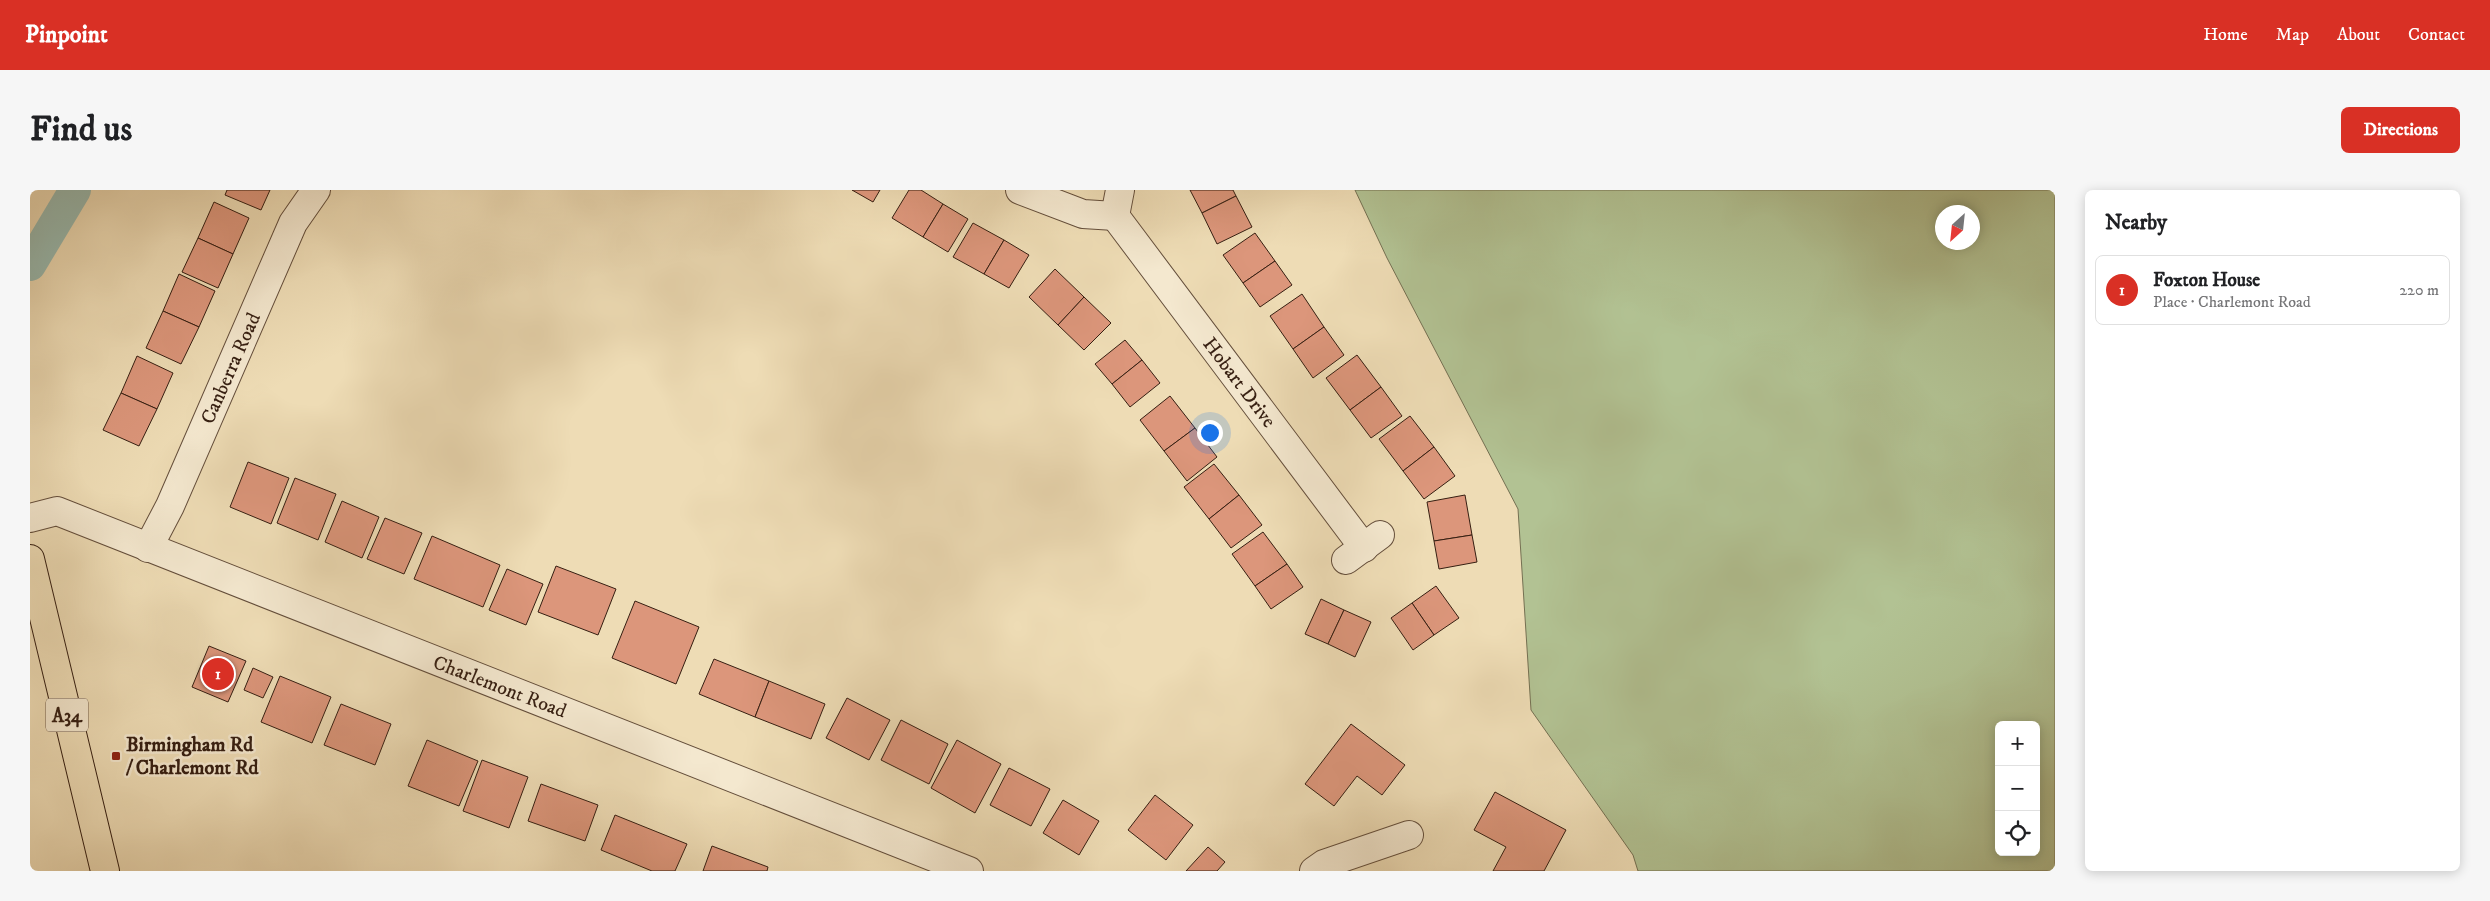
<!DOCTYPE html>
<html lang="en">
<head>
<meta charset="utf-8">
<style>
	body { margin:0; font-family:"IM FELL DW Pica",serif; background:#f6f6f6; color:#202124 }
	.controls { position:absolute; right:15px; bottom:15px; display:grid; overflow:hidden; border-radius:8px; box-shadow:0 2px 12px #0003 }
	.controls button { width:45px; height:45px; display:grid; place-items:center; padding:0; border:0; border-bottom:1px solid #e0e0e0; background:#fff; color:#202124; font:25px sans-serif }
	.compass { position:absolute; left:1905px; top:15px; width:45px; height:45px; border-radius:50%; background:#fff; box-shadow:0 2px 12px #0003; rotate:207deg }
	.you { position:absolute; left:1179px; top:242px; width:18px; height:18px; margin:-12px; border:4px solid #fff; border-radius:50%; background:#1a73e8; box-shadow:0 0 0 8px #1a73e833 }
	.badge { display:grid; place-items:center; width:32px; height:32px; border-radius:50%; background:#d93025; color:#fff; font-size:16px; font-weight:700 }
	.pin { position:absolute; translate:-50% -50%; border:2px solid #fff; box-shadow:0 1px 5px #0006 }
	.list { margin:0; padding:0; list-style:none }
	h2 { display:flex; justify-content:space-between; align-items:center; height:65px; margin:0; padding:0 20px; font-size:21px }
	h2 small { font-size:16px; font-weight:400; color:#757577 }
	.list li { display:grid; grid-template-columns:32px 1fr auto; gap:15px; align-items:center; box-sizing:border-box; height:70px; margin:0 10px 10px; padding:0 10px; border:1px solid #e0e0e0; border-radius:8px }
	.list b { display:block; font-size:19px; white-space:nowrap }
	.list p { margin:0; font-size:16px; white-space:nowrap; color:#757577 }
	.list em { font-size:16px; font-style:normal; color:#757577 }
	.icon { flex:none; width:28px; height:28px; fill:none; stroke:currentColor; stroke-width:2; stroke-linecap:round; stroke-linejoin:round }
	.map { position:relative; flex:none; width:2025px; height:681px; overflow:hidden; border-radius:8px }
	header { display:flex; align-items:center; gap:30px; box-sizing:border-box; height:70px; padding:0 25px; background:#d93025; color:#fff }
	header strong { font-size:24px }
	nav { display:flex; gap:28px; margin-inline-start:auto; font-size:18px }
	.intro { display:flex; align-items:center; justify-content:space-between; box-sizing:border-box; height:120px; padding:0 30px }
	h1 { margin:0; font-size:35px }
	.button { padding:12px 22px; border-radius:8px; background:#d93025; color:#fff; font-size:18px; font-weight:700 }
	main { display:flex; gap:30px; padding:0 30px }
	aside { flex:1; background:#fff; border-radius:8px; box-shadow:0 2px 12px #0003 }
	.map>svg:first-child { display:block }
	.green { fill:#b2c293; stroke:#747052; fill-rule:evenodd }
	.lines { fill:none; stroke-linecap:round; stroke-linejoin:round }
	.canal { stroke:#99bbb1; stroke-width:32 }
	.building { fill:#dc967b; stroke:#361f12 }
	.minor-casing { stroke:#644e3b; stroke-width:30 }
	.highway-casing { stroke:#361f12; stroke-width:30 }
	.minor { stroke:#f4e8cf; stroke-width:28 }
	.highway { stroke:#eedcb5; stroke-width:28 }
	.poi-dot { fill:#8f2418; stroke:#f4e8cf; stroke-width:2 }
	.labels { text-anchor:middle; stroke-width:5; stroke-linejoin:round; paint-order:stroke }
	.shield { fill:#f4e8cf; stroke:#6f5b4b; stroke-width:1 }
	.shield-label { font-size:19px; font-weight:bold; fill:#361f12 }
	.street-label { font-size:20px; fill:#361f12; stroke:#f4e8cf }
	.poi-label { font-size:20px; font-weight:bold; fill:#361f12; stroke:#f4e8cf; text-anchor:start }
</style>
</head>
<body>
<header>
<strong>Pinpoint</strong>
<nav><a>Home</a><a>Map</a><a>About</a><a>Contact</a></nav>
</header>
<div class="intro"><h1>Find us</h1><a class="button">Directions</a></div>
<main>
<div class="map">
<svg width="2025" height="681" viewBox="0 0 2025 681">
	<rect width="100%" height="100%" fill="#eedcb5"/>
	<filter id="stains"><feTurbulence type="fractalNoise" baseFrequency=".004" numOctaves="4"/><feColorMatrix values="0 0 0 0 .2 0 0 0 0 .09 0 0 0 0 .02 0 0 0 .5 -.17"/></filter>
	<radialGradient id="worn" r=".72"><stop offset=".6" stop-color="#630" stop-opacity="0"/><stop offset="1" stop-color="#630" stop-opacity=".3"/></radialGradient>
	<path class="green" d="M1325,0H2025V681H1608L1603,665L1501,520L1488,319L1357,68ZM1912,22H1942V52H1912ZM1969,535H2006V662H1969Z"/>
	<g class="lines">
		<polyline class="canal" points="0,75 45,0"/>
	</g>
	<g class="building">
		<polygon points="197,0 240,0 231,20 195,5"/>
		<polygon points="822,0 850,0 843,12"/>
		<polygon points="879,0 891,0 913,14 893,47 862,28"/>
		<polygon points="1160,0 1203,0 1206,6 1172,23"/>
		<polygon points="1206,6 1222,37 1187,54 1172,23"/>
		<polygon points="184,12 219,28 203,64 168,48"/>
		<polygon points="913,14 938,29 918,62 893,47"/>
		<polygon points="943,33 974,50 954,84 923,67"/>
		<polygon points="1225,43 1245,71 1213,93 1193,65"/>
		<polygon points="168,48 203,64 188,98 152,82"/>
		<polygon points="974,50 999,65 979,98 954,84"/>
		<polygon points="1245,71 1262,95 1230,117 1213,93"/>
		<polygon points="1025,79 1054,107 1028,135 999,107"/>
		<polygon points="149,84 185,101 169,137 133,121"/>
		<polygon points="1272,104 1294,137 1263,159 1240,126"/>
		<polygon points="1054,107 1081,133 1054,160 1028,135"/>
		<polygon points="133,121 169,137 151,174 116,158"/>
		<polygon points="1294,137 1314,165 1283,188 1263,159"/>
		<polygon points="1095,150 1112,170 1082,194 1065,174"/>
		<polygon points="1327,165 1351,197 1320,220 1296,188"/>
		<polygon points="107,166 143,183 127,219 91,203"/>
		<polygon points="1112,170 1130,193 1100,217 1082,194"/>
		<polygon points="1351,197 1372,226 1341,248 1320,220"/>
		<polygon points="91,203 127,219 109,256 73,240"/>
		<polygon points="1140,206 1165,238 1134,261 1110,230"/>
		<polygon points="1380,226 1404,257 1373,281 1349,249"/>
		<polygon points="1165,238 1187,267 1157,291 1134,261"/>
		<polygon points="1404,257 1425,286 1394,309 1373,281"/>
		<polygon points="218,272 259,288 241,334 200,317"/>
		<polygon points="1184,274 1209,305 1179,329 1154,297"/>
		<polygon points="265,288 306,304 288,350 247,333"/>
		<polygon points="1209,305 1232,335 1201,358 1179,329"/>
		<polygon points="1435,305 1442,345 1404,351 1397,312"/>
		<polygon points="312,311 349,327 332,368 295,352"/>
		<polygon points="355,328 392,343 374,384 337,369"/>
		<polygon points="1233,342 1257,374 1225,396 1202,364"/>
		<polygon points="1442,345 1447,372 1409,379 1404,351"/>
		<polygon points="402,346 470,375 453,417 384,389"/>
		<polygon points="1257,374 1273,397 1241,419 1225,396"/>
		<polygon points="526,376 586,399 568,445 508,422"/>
		<polygon points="477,379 513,394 496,435 459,420"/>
		<polygon points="1406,396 1429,428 1404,445 1382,413"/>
		<polygon points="1291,409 1314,420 1298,454 1275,444"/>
		<polygon points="605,411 669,437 646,494 582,468"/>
		<polygon points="1382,413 1404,445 1383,460 1361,428"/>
		<polygon points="1314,420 1341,432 1325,467 1298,454"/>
		<polygon points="179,456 216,471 198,512 162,497"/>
		<polygon points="684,469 739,491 725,527 669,504"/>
		<polygon points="223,478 243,487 233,508 214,500"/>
		<polygon points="250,486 301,507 282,553 231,532"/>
		<polygon points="739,491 795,514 781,549 725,527"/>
		<polygon points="817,508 860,530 839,570 796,548"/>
		<polygon points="311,514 361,534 345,575 294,555"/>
		<polygon points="871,530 918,554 899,594 851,570"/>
		<polygon points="1321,534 1375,575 1352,605 1327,586 1304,616 1275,594"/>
		<polygon points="397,550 448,571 429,616 378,596"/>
		<polygon points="927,550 971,574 945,623 901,598"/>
		<polygon points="452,570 498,587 479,638 433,621"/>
		<polygon points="979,578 1020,599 1001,636 960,615"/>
		<polygon points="511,594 568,615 555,651 498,631"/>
		<polygon points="1465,602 1536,640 1514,681 1463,681 1476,657 1444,640"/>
		<polygon points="1125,605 1163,635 1136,670 1098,640"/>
		<polygon points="1033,610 1069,631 1049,665 1013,643"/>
		<polygon points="585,625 657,654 645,681 622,681 571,660"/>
		<polygon points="682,656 738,677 737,681 673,681"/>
		<polygon points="1178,657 1195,672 1187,681 1156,681"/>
	</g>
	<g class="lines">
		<defs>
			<g id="minor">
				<polyline points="990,0 1053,24 1085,26"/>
				<polyline points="1090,0 1085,26 1334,358"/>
				<polyline points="0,328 27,321 939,681"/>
				<polyline points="118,358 140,316 263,33 286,0"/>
				<polyline points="1316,370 1350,345"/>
				<polyline points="1284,681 1294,674 1379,645"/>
			</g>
			<polyline id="highway" points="0,369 75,681"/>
		</defs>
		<use href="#minor" class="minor-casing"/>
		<use href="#highway" class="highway-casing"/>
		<use href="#minor" class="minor"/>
		<use href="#highway" class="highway"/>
	</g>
	<rect class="poi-dot" x="81" y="561" width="10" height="10" rx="2.5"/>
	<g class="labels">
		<rect class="shield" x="16" y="508.5" width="42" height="33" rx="4"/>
		<g class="shield-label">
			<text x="37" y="532">A34</text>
		</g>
		<g class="street-label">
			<text transform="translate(200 178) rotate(-66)" y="7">Canberra Road</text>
			<text transform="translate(1210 192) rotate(53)" y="7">Hobart Drive</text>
			<text transform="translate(470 496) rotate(21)" y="7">Charlemont Road</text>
		</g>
		<g class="poi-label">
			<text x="96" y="561">Birmingham Rd<tspan x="96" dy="23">/ Charlemont Rd</tspan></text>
		</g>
	</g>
	<rect width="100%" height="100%" filter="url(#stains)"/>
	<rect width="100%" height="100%" fill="url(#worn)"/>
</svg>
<div class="controls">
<button>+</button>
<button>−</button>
<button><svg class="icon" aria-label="locate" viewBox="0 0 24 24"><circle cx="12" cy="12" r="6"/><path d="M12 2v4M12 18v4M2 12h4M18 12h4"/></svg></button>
</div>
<svg class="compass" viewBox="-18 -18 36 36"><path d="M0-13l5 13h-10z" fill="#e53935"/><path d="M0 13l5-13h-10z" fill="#757577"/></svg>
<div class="you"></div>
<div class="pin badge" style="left:188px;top:484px">1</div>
</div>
<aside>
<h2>Nearby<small></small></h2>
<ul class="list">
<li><span class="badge">1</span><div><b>Foxton House</b><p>Place · Charlemont Road</p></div><em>220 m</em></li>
</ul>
</aside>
</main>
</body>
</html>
